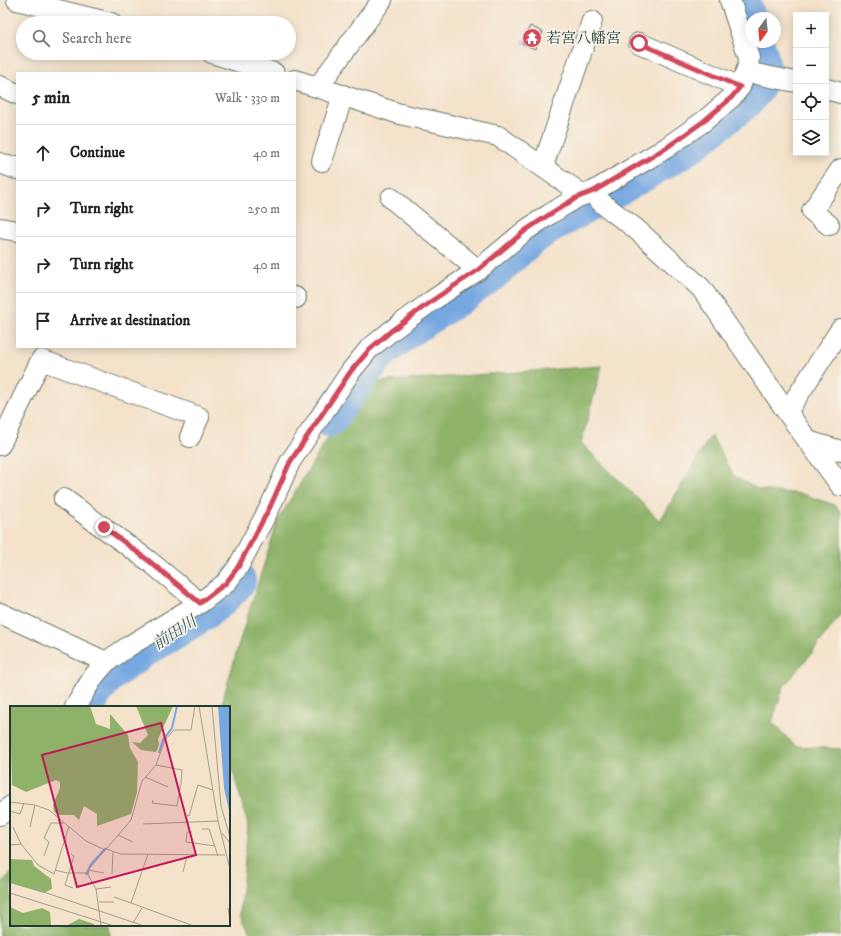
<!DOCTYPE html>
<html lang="en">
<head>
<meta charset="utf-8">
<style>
	body { margin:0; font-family:"IM FELL DW Pica","Noto Serif JP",serif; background:#f6f6f6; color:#222 }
	.controls { position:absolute; right:12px; top:12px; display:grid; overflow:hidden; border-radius:0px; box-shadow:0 2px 10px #0003 }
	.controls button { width:36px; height:36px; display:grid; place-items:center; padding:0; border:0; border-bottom:1px solid #e0e0e0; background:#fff; color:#222; font:20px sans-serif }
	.compass { position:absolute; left:745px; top:12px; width:36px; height:36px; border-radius:50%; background:#fff; box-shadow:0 2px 10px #0003; rotate:195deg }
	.stop { position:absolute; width:12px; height:12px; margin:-9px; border:3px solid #d1495b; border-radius:50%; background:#fff }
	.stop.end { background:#d1495b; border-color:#fff; box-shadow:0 1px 4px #0008 }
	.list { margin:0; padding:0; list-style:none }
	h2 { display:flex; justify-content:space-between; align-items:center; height:52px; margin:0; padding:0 16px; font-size:17px }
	h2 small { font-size:13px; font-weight:400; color:#767676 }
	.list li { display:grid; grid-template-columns:26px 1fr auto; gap:12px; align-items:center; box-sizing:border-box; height:56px; padding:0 16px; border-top:1px solid #e0e0e0 }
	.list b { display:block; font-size:15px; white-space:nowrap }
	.list em { font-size:13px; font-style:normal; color:#767676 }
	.icon { flex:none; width:22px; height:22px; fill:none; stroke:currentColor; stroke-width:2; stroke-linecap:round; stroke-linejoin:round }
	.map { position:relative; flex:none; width:841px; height:936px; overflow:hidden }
	.search { position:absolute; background:#fff; box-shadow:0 2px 10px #0003; left:16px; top:16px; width:280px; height:44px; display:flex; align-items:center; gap:10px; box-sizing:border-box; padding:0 14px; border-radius:22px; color:#767676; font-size:15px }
	.panel { position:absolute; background:#fff; box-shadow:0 2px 10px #0003; left:16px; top:72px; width:280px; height:276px; border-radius:0px }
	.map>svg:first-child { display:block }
	.forest { fill:#8db268; stroke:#56784e }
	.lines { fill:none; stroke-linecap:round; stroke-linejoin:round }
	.river { stroke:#76a7e1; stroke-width:36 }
	.building { fill:#d6a6e8 }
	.minor-casing { stroke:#6a7768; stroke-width:22 }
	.minor { stroke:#fff; stroke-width:20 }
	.route { stroke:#d1495b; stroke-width:5 }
	.labels { text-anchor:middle; stroke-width:3.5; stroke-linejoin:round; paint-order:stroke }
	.poi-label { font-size:15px; fill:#1f3d34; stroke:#f7f3e8; text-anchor:start }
	.water-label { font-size:16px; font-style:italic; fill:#35585f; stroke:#f7f3e8 }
	.inset-river { fill:none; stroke:#76a7e1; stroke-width:2 }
	.inset-road { fill:none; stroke:#9fa08e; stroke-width:1 }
	.view { fill:#c2185b; fill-opacity:0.15; stroke:#c2185b; stroke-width:2 }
	.inset-edge { fill:none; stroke:#1f3d34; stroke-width:2 }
</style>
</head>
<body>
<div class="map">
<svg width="841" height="936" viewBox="0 0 841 936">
	<rect width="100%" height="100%" fill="#f7f3e8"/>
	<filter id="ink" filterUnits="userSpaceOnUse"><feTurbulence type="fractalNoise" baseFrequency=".025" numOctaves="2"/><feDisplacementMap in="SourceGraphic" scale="8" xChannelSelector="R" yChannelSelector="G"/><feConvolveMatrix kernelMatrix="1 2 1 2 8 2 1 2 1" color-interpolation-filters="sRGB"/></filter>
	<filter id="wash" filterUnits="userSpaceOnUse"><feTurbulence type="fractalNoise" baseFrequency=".012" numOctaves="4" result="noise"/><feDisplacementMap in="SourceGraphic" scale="16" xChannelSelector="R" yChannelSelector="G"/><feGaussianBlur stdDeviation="0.9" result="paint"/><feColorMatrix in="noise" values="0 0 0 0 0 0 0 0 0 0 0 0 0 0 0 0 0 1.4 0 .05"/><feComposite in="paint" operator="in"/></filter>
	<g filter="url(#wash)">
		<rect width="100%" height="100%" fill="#f4e2ca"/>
		<g class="forest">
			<polygon points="602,366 581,443 660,521 711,435 734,476 759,490 802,494 835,505 841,512 841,614 811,654 784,686 772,722 795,746 841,749 841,936 251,936 240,913 248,825 229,757 229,707 221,707 239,643 278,520 361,383"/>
			<polygon points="11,873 11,925 110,925 111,936 0,936 0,884"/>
		</g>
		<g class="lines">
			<g class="river">
				<polyline points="742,0 751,27"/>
				<polyline points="329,419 361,374 381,352 405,332 456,299 490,275 525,243 548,226 610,193 688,147 747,100 757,87 763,69 761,58 756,42"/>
				<path d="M86,707C91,699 97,689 103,681C111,672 122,665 132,658C167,633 211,615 238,581"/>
			</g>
		</g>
		<g id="blocks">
			<polygon class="building" points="530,26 543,32 535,49 522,43"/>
		</g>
	</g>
	<g filter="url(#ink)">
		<use href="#blocks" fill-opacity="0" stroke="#6a7768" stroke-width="1"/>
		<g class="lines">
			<defs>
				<g id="minor">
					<polyline points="17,0 111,23"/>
					<polyline points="639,43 740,87"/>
					<polyline points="212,53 274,73"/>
					<polyline points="746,72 796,82"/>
					<polyline points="295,80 400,114 498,136 583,195"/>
					<polyline points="0,86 17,94"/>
					<polyline points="318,87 382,0"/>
					<polyline points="826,89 841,93"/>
					<polyline points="322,161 343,95"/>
					<polyline points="0,163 16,169 17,166"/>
					<polyline points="543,166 592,21"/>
					<polyline points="591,192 603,204 636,229 701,288 787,412 841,486"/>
					<polyline points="391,198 478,270"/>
					<polyline points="829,225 812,211 841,169"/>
					<polyline points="0,228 17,231"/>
					<polyline points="295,297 296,298"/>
					<polyline points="787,412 841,329"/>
					<polyline points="808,441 841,451"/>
					<polyline points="0,445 41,360 199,417 190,437"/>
					<polyline points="64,499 149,561 200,603"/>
					<polyline points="0,613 106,662"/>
					<polyline points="75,707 94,676 106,662 129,646 200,603 226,583 238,567 270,507 290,462 351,371 369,349 391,331 433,300 478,270 526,230 550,214 576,198 594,191 666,148 704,121 731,98 740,87 748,66 749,58 730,0"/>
					<polyline points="0,815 11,806"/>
				</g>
			</defs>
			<use href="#minor" class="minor-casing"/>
			<use href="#minor" class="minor"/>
		</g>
	</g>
	<g class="lines" filter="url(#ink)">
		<polyline class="route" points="104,527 149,561 200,603 226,583 238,567 270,507 290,462 351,371 370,349 391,331 433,300 478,270 526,230 550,214 576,198 594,191 666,148 704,121 731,98 740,87 639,43"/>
	</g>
	<defs>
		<symbol id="temple-disc" viewBox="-11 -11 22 22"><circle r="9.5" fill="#d1495b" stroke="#f7f3e8"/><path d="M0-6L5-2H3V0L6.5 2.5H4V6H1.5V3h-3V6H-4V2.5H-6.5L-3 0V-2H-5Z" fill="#fff"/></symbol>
	</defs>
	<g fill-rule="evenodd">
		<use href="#temple-disc" x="521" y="27" width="22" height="22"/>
	</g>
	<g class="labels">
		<g class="poi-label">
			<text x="546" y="43">若宮八幡宮</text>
		</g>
		<g class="water-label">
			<text transform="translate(174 632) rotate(-33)" y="6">前田川</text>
		</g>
	</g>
	<g transform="translate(10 706)">
		<rect width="220" height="220" fill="#f4e2ca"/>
		<path d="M0,0H80L86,18L100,23V8L118,29L120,42L128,56L127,86L121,108L87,120V108L74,100L69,114L64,109H49L44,106L43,99L50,82V76L46,74L16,86L2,79ZM126,0H163L148,33L149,39L146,46L131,44L122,36L130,37L138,29ZM0,153L22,154L24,160L41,173L42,183L34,187L0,177ZM0,201L13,207L32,202L40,206L41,220H0ZM69,213L84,218L85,220H56Z" fill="#8db268"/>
		<path d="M208,0H220V109L214,82Z" fill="#76a7e1"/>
		<path class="inset-river" d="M149,47L153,34L162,22L167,0M76,169L81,158L96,142"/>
		<path class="inset-road" d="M189,0L208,115L220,163M202,0L211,100L220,131M135,71L158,81M143,94L142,97L167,100L171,77L172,64L146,59M0,96L25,99L39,104L76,135L95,144M0,105L10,108L14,97M177,109L179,110L188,79L203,84M133,118L208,115M3,121L11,138M20,121L25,99M192,123H199L208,150M182,126H177L176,136L205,140M212,127L220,137M108,129L123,136M0,139L11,138L28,159L44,168L59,120M96,143L111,148L215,149M61,148L64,150L55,179L63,182M138,148L121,197L184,220M34,150L39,136L34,132L41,117H54M45,164L57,167H78M78,164L94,167M173,166L177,150M102,168L103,146M22,182L134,220M86,183L101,181M0,187L104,220M104,191L121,197M89,196H104M218,202L220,215M123,217L132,202M91,220L86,183L78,169L79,163L121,114L132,75L146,59L155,34L164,24H181L185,0"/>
		<path class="view" d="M151,17L186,149L67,181L32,49Z"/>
		<rect width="220" height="220" class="inset-edge"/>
	</g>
</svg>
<div class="controls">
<button>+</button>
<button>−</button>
<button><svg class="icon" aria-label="locate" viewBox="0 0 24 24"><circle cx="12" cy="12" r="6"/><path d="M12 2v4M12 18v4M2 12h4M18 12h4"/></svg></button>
<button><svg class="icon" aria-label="layers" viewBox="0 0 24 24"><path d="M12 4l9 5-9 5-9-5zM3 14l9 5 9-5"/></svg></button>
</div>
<svg class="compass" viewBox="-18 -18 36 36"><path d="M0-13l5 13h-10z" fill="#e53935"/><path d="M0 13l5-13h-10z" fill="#767676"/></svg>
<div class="stop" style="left:639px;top:43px"></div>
<div class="stop end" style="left:104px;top:527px"></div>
<div class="search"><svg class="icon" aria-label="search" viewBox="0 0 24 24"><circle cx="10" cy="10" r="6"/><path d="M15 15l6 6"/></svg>Search here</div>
<section class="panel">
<h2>5 min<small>Walk · 330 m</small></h2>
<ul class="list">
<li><svg class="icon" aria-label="ahead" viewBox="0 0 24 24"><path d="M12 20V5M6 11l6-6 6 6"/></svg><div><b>Continue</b></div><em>40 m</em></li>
<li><svg class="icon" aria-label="right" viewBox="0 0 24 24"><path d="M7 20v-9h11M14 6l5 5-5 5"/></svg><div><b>Turn right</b></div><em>250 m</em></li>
<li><svg class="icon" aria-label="right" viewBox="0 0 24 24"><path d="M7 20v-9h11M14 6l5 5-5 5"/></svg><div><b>Turn right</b></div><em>40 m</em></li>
<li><svg class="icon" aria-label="arrive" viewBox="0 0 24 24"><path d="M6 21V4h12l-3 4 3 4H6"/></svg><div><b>Arrive at destination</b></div></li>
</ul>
</section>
</div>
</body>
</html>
